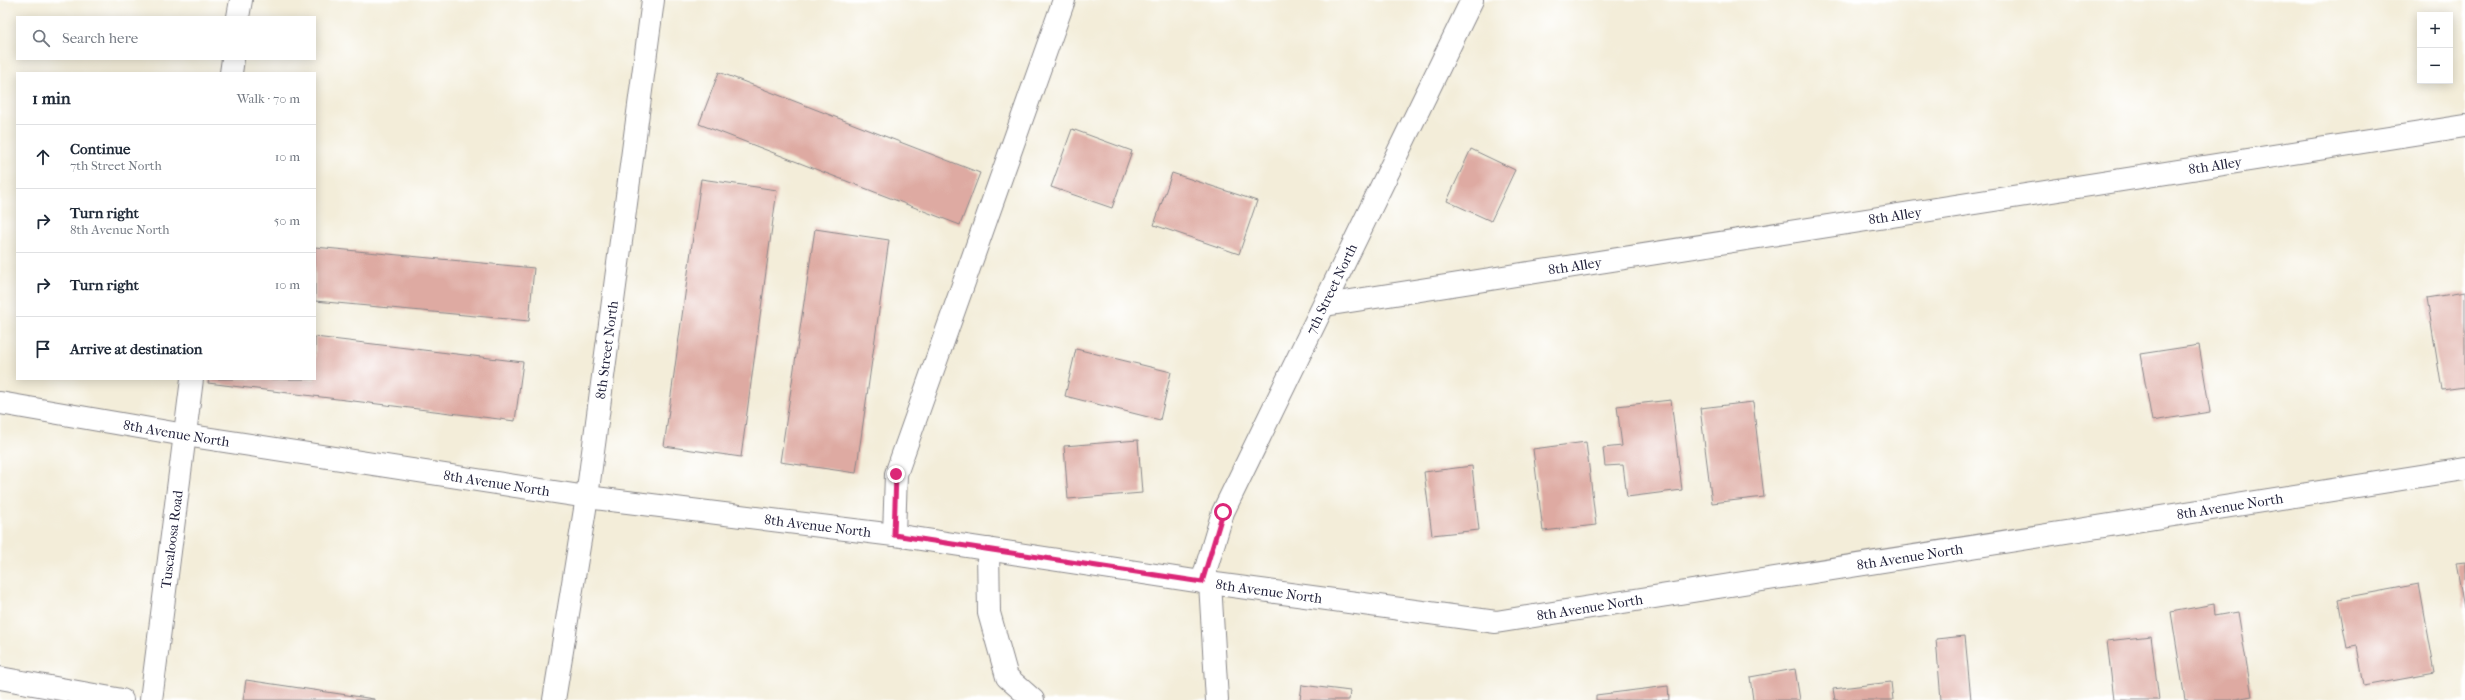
<!DOCTYPE html>
<html lang="en">
<head>
<meta charset="utf-8">
<style>
	body { margin:0; font-family:"IM FELL French Canon",serif; background:#f2f2f3; color:#1f2937 }
	.controls { position:absolute; right:12px; top:12px; display:grid; overflow:hidden; border-radius:0px; box-shadow:0 2px 10px #0003 }
	.controls button { width:36px; height:36px; display:grid; place-items:center; padding:0; border:0; border-bottom:1px solid #e0e1e3; background:#fff; color:#1f2937; font:20px sans-serif }
	.stop { position:absolute; width:12px; height:12px; margin:-9px; border:3px solid #db2777; border-radius:50%; background:#fff }
	.stop.end { background:#db2777; border-color:#fff; box-shadow:0 1px 4px #0008 }
	.list { margin:0; padding:0; list-style:none }
	h2 { display:flex; justify-content:space-between; align-items:center; height:52px; margin:0; padding:0 16px; font-size:17px }
	h2 small { font-size:13px; font-weight:400; color:#747a83 }
	.list li { display:grid; grid-template-columns:26px 1fr auto; gap:12px; align-items:center; box-sizing:border-box; height:64px; padding:0 16px; border-top:1px solid #e0e1e3 }
	.list b { display:block; font-size:15px; white-space:nowrap }
	.list p { margin:0; font-size:13px; white-space:nowrap; color:#747a83 }
	.list em { font-size:13px; font-style:normal; color:#747a83 }
	.icon { flex:none; width:22px; height:22px; fill:none; stroke:currentColor; stroke-width:2; stroke-linecap:round; stroke-linejoin:round }
	.map { position:relative; flex:none; width:2465px; height:700px; overflow:hidden }
	.search { position:absolute; background:#fff; box-shadow:0 2px 10px #0003; left:16px; top:16px; width:300px; height:44px; display:flex; align-items:center; gap:10px; box-sizing:border-box; padding:0 14px; border-radius:0px; color:#747a83; font-size:15px }
	.panel { position:absolute; background:#fff; box-shadow:0 2px 10px #0003; left:16px; top:72px; width:300px; height:308px; border-radius:0px }
	.map>svg:first-child { display:block }
	.building { fill:#deaaa2 }
	.lines { fill:none; stroke-linecap:round; stroke-linejoin:round }
	.lane-casing { stroke:#8a888a; stroke-width:24 }
	.street-casing { stroke:#8a888a; stroke-width:24 }
	.lane { stroke:#fff; stroke-width:22 }
	.street { stroke:#fff; stroke-width:22 }
	.route { stroke:#db2777; stroke-width:5 }
	.labels { text-anchor:middle; stroke-width:3.5; stroke-linejoin:round; paint-order:stroke }
	.street-label { font-size:14px; fill:#22223b; stroke:#fff }
</style>
</head>
<body>
<div class="map">
<svg width="2465" height="700" viewBox="0 0 2465 700">
	<rect width="100%" height="100%" fill="#fff"/>
	<filter id="ink" filterUnits="userSpaceOnUse"><feTurbulence type="fractalNoise" baseFrequency=".025" numOctaves="2"/><feDisplacementMap in="SourceGraphic" scale="8" xChannelSelector="R" yChannelSelector="G"/><feConvolveMatrix kernelMatrix="1 2 1 2 8 2 1 2 1" color-interpolation-filters="sRGB"/></filter>
	<filter id="wash" filterUnits="userSpaceOnUse"><feTurbulence type="fractalNoise" baseFrequency=".012" numOctaves="4" result="noise"/><feDisplacementMap in="SourceGraphic" scale="16" xChannelSelector="R" yChannelSelector="G"/><feGaussianBlur stdDeviation="0.9" result="paint"/><feColorMatrix in="noise" values="0 0 0 0 0 0 0 0 0 0 0 0 0 0 0 0 0 1.4 0 .05"/><feComposite in="paint" operator="in"/></filter>
	<g filter="url(#wash)">
		<rect width="100%" height="100%" fill="#f3edd9"/>
		<g id="blocks">
			<g class="building">
				<polygon points="719,72 980,173 960,225 699,124"/>
				<polygon points="1072,129 1132,151 1112,208 1051,187"/>
				<polygon points="1471,149 1515,170 1491,221 1447,201"/>
				<polygon points="1172,173 1257,201 1239,254 1154,225"/>
				<polygon points="701,179 777,190 741,457 664,446"/>
				<polygon points="815,229 889,240 856,473 780,462"/>
				<polygon points="315,247 534,268 529,321 315,301"/>
				<polygon points="2465,292 2465,387 2442,390 2427,298"/>
				<polygon points="315,337 523,362 515,421 208,383 209,379 315,379"/>
				<polygon points="2199,345 2210,412 2152,421 2140,354"/>
				<polygon points="1076,349 1171,372 1160,420 1065,396"/>
				<polygon points="1671,400 1682,490 1627,497 1623,465 1605,466 1603,448 1622,446 1617,406"/>
				<polygon points="1753,402 1764,497 1712,503 1700,408"/>
				<polygon points="1138,440 1142,493 1068,499 1064,446"/>
				<polygon points="1586,442 1596,525 1543,531 1533,449"/>
				<polygon points="1472,466 1479,530 1432,535 1424,472"/>
				<polygon points="2465,562 2465,608 2464,608 2456,563"/>
				<polygon points="2419,584 2435,673 2364,686 2357,646 2347,648 2338,599"/>
				<polygon points="2214,604 2215,616 2238,612 2252,696 2230,700 2185,700 2171,612"/>
				<polygon points="1965,636 1971,700 1941,700 1936,639"/>
				<polygon points="2151,636 2159,700 2114,700 2107,641"/>
				<polygon points="1795,669 1800,700 1753,700 1750,677"/>
				<polygon points="246,680 374,699 374,700 243,700"/>
				<polygon points="1891,682 1893,700 1835,700 1833,689"/>
				<polygon points="1302,685 1350,691 1349,700 1300,700"/>
				<polygon points="1668,686 1669,700 1596,700 1596,695"/>
			</g>
		</g>
	</g>
	<g filter="url(#ink)">
		<use href="#blocks" fill-opacity="0" stroke="#8a888a" stroke-width="1"/>
		<g class="lines">
			<defs>
				<g id="lane">
					<path id="s1" d="M1325,305L2465,126"/>
					<polyline points="894,535 896,474 1064,0"/>
					<polyline points="988,549 989,613 1007,677 1033,700"/>
					<polyline points="1210,583 1217,700"/>
					<polyline points="0,678 122,700"/>
				</g>
				<g id="street">
					<polyline points="238,17 241,0"/>
					<polyline points="231,73 233,59"/>
					<path id="s2" d="M0,403L185,435L587,497L894,535L1202,582L1496,622L2465,469"/>
					<path id="s3" d="M1202,582L1223,512L1472,0"/>
					<path id="s4" d="M151,700L192,379"/>
					<path id="s5" d="M554,700L587,497L653,0"/>
				</g>
			</defs>
			<use href="#lane" class="lane-casing"/>
			<use href="#street" class="street-casing"/>
			<use href="#lane" class="lane"/>
			<use href="#street" class="street"/>
		</g>
	</g>
	<g class="lines" filter="url(#ink)">
		<polyline class="route" points="896,474 894,535 1202,582 1223,512"/>
	</g>
	<g class="labels">
		<g class="street-label">
			<text dy="5" stroke="none"><textPath href="#s1" startOffset="901">8th Alley</textPath></text>
			<text dy="5" stroke="none"><textPath href="#s1" startOffset="577">8th Alley</textPath></text>
			<text dy="5" stroke="none"><textPath href="#s1" startOffset="253">8th Alley</textPath></text>
			<text dy="5" stroke="none"><textPath href="#s3" startOffset="321">7th Street North</textPath></text>
			<text dy="5" stroke="none"><textPath href="#s5" startOffset="354">8th Street North</textPath></text>
			<text dy="5" stroke="none"><textPath href="#s2" startOffset="179">8th Avenue North</textPath></text>
			<text dy="5" stroke="none"><textPath href="#s2" startOffset="503">8th Avenue North</textPath></text>
			<text dy="5" stroke="none"><textPath href="#s2" startOffset="2255">8th Avenue North</textPath></text>
			<text dy="5" stroke="none"><textPath href="#s2" startOffset="827">8th Avenue North</textPath></text>
			<text dy="5" stroke="none"><textPath href="#s4" startOffset="162">Tuscaloosa Road</textPath></text>
			<text dy="5" stroke="none"><textPath href="#s2" startOffset="1931">8th Avenue North</textPath></text>
			<text dy="5" stroke="none"><textPath href="#s2" startOffset="1283">8th Avenue North</textPath></text>
			<text dy="5" stroke="none"><textPath href="#s2" startOffset="1607">8th Avenue North</textPath></text>
		</g>
	</g>
</svg>
<div class="controls">
<button>+</button>
<button>−</button>
</div>
<div class="stop" style="left:1223px;top:512px"></div>
<div class="stop end" style="left:896px;top:474px"></div>
<div class="search"><svg class="icon" aria-label="search" viewBox="0 0 24 24"><circle cx="10" cy="10" r="6"/><path d="M15 15l6 6"/></svg>Search here</div>
<section class="panel">
<h2>1 min<small>Walk · 70 m</small></h2>
<ul class="list">
<li><svg class="icon" aria-label="ahead" viewBox="0 0 24 24"><path d="M12 20V5M6 11l6-6 6 6"/></svg><div><b>Continue</b><p>7th Street North</p></div><em>10 m</em></li>
<li><svg class="icon" aria-label="right" viewBox="0 0 24 24"><path d="M7 20v-9h11M14 6l5 5-5 5"/></svg><div><b>Turn right</b><p>8th Avenue North</p></div><em>50 m</em></li>
<li><svg class="icon" aria-label="right" viewBox="0 0 24 24"><path d="M7 20v-9h11M14 6l5 5-5 5"/></svg><div><b>Turn right</b></div><em>10 m</em></li>
<li><svg class="icon" aria-label="arrive" viewBox="0 0 24 24"><path d="M6 21V4h12l-3 4 3 4H6"/></svg><div><b>Arrive at destination</b></div></li>
</ul>
</section>
</div>
</body>
</html>
